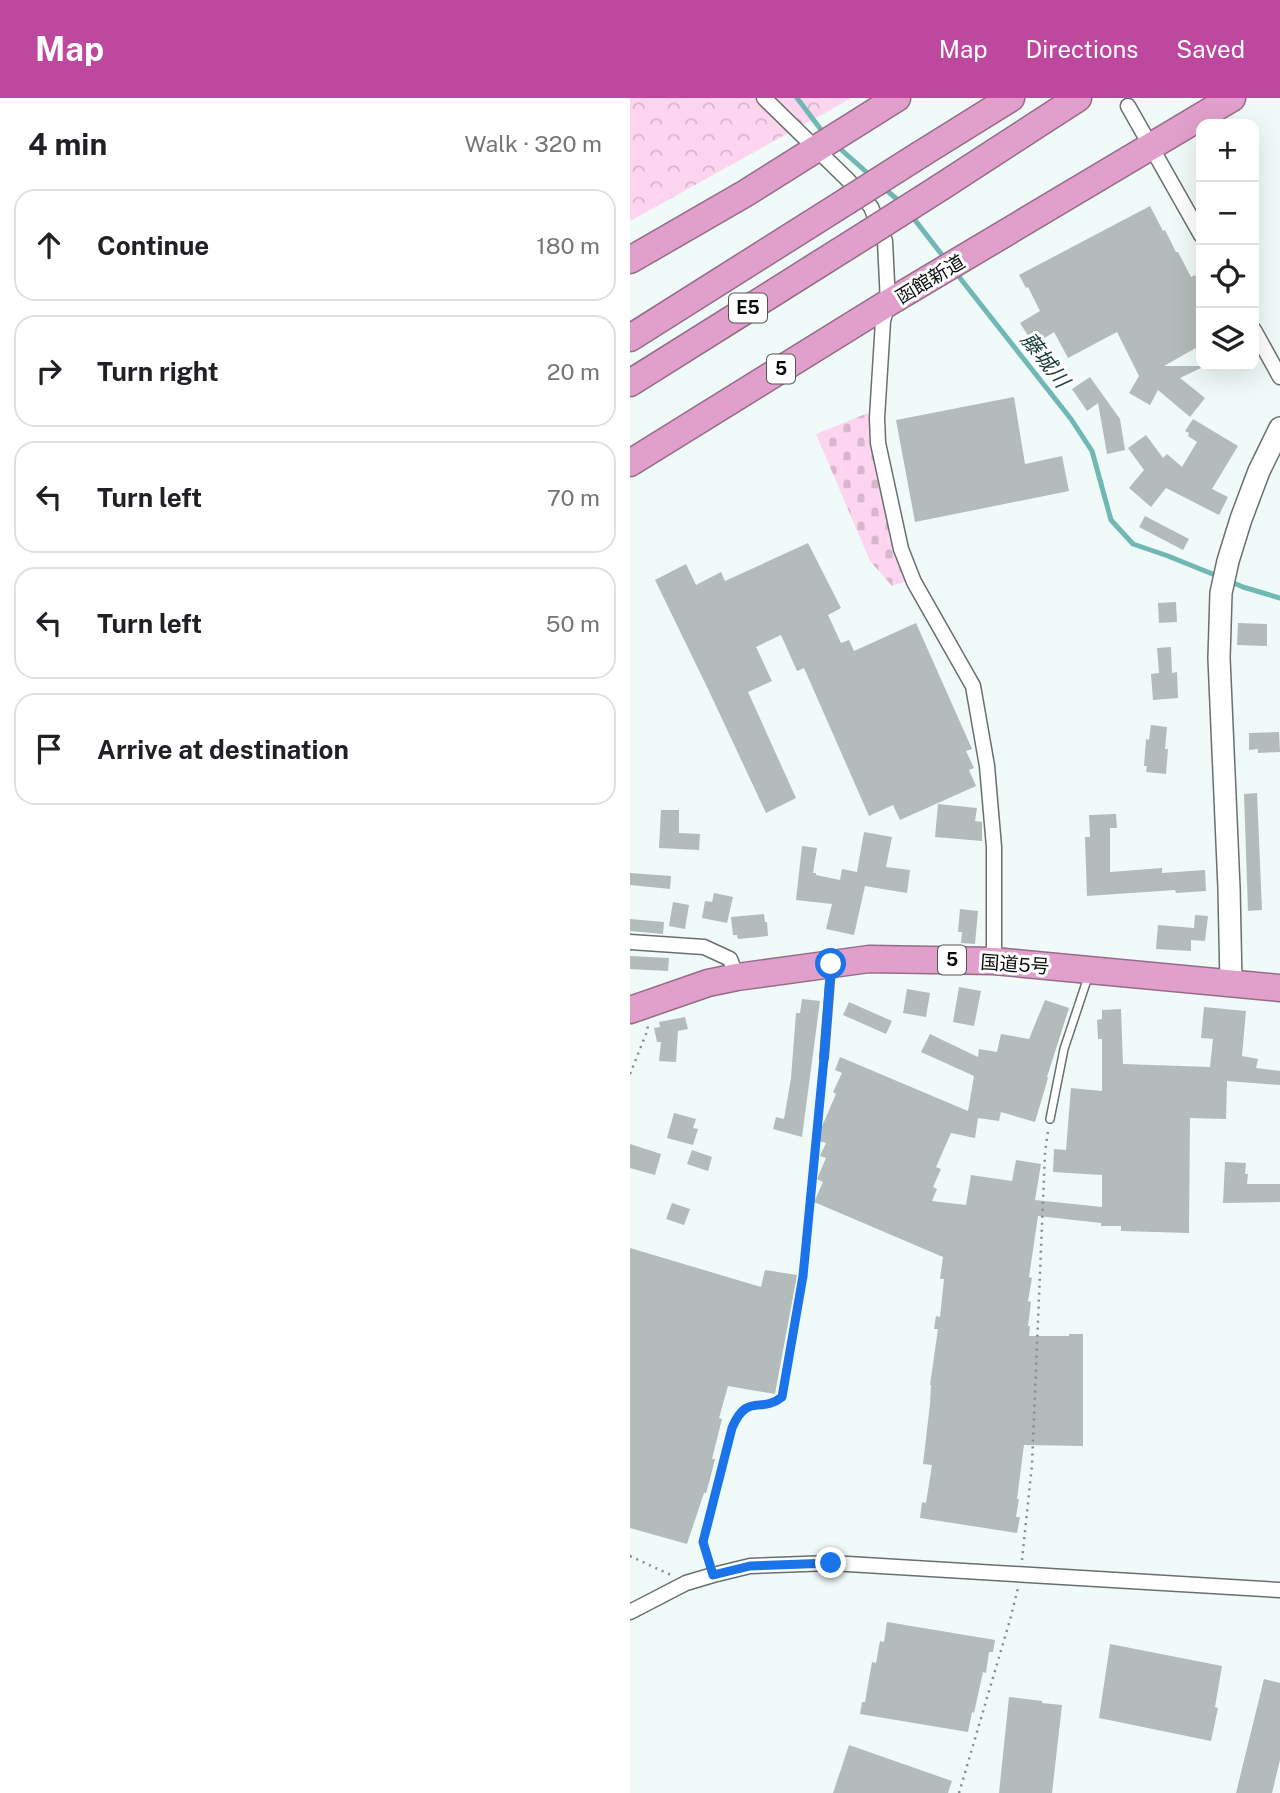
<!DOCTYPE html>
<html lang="en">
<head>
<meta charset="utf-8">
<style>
	body { margin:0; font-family:"Public Sans","Noto Sans JP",sans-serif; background:#f2f2f2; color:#202124 }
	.controls { position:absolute; right:21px; top:21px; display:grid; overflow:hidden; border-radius:14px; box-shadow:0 7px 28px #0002 }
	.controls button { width:63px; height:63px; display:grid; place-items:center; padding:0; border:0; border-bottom:2px solid #e0e0e0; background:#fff; color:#202124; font:35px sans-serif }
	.stop { position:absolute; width:21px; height:21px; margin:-16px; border:5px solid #1a73e8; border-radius:50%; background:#fff }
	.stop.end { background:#1a73e8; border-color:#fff; box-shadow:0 2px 7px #0008 }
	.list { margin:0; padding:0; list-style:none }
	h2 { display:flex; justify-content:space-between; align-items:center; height:91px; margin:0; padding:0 28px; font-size:30px }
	h2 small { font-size:23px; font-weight:400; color:#757577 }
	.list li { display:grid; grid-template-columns:46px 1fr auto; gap:21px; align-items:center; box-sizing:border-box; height:112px; margin:0 14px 14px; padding:0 14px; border:2px solid #e0e0e0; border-radius:21px }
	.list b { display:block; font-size:26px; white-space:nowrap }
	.list em { font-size:23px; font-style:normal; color:#757577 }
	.icon { flex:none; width:38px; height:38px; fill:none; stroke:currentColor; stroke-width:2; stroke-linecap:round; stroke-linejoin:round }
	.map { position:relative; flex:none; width:650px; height:1695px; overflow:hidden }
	header { display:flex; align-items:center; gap:42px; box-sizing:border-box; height:98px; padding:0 35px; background:#bf489f; color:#fff }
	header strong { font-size:33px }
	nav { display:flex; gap:38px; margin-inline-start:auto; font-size:24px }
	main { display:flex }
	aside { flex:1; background:#fff }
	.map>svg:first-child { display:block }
	.forest { fill:url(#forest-crowns) }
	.cemetery { fill:url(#cemetery-stones) }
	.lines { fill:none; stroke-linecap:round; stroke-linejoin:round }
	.stream { stroke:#71b8b5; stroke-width:5 }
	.building { fill:#b3bcbb }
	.lane-casing { stroke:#68706f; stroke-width:10 }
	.street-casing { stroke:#68706f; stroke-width:17 }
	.secondary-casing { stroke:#68706f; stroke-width:24 }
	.highway-casing { stroke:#956c88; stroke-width:29 }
	.path { stroke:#858c8b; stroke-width:2.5; stroke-dasharray:2 5; stroke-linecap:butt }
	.lane { stroke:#fff; stroke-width:7 }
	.street { stroke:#fff; stroke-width:14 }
	.secondary { stroke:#fff; stroke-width:21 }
	.highway { stroke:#e1a0cb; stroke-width:26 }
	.highway-bridge-casing { stroke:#956c88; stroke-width:29; stroke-linecap:butt }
	.highway-bridge { stroke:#e1a0cb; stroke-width:26 }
	.route { stroke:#1a73e8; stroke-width:9 }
	.labels { text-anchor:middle; stroke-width:6; stroke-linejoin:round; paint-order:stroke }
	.shield { fill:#fff; stroke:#535555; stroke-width:2 }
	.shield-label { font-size:18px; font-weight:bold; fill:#090c0c }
	.street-label { font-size:19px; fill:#090c0c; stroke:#fff }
	.water-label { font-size:21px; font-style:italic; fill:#183b39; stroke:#fff }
</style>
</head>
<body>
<header>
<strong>Map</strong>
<nav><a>Map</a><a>Directions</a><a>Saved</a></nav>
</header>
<main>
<aside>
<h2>4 min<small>Walk · 320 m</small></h2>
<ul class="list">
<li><svg class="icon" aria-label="ahead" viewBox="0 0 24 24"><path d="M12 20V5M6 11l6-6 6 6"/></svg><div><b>Continue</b></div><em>180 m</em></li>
<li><svg class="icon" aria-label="right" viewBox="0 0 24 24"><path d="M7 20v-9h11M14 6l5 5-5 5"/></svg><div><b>Turn right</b></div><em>20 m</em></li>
<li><svg class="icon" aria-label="left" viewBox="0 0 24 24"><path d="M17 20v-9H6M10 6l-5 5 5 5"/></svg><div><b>Turn left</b></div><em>70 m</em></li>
<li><svg class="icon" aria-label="left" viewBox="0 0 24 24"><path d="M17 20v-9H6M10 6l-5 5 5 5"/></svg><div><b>Turn left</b></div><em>50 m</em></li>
<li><svg class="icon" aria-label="arrive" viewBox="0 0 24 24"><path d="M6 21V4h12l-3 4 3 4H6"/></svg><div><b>Arrive at destination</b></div></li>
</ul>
</aside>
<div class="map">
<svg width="650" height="1695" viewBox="0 0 650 1695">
	<defs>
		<pattern id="forest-crowns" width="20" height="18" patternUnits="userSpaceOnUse" patternTransform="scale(1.75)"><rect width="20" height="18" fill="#fed5ef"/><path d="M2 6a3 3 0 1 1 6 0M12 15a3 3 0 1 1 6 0" fill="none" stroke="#d8b6cc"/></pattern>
		<pattern id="cemetery-stones" width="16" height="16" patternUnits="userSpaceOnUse" patternTransform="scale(1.75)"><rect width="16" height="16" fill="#fed5ef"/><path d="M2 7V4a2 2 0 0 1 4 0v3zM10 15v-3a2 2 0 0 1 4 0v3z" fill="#d8b6cc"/></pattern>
	</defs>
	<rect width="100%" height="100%" fill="#f0faf9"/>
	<polygon class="forest" points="0,0 220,0 220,1 0,123"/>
	<polygon class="cemetery" points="238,315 275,484 262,488 240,463 186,336"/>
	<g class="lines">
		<g class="stream">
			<polyline points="167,0 195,37"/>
			<polyline points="207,48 242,79"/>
			<polyline points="254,90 270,104"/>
			<polyline points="281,117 316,162"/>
			<polyline points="326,175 441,321 462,353 481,422 503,446 538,458 590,479"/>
			<polyline points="599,483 613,489 650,500"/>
		</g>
	</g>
	<g class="building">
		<polygon points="520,108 533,133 535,132 546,154 548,154 561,179 565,177 571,189 571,247 534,268 575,268 550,280 575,300 560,319 528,292 520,307 499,295 509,278 487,234 438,260 424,234 404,247 390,225 410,213 398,189 396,190 389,177"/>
		<polygon points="460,279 490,321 495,352 477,356 468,305 457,313 442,291"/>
		<polygon points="384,299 395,366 432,358 439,393 285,424 266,322"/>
		<polygon points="563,321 608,348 582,391 598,399 589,417 536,390 521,409 499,390 514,372 498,350 516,337 533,360 537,356 552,369 567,344 558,338 559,335 555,333"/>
		<polygon points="515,418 559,441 553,452 509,429"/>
		<polygon points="178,445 211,510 198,517 211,545 219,542 224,553 286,525 342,651 336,653 344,670 339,672 346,688 270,722 263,707 239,718 174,570 167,573 151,537 126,549 142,583 118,594 166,700 136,715 78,591 25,482 56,466 66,487 91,474 95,483"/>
		<polygon points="546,504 547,524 529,525 528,505"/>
		<polygon points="608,525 637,526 637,548 607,547"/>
		<polygon points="541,549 542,575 547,574 548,600 523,602 521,576 529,575 527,550"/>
		<polygon points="521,627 537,629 535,651 538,651 536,676 516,674 517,668 514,668 516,641 519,642"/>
		<polygon points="649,634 650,654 628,655 628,651 619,652 619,635"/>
		<polygon points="627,695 632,812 618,813 614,696"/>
		<polygon points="308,706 347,710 345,723 352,724 352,743 305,739"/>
		<polygon points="31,712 49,712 49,735 70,736 69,752 29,750"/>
		<polygon points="486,716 487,730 480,730 480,774 532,770 532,775 575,772 576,793 546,795 545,792 457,798 455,739 460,739 459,717"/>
		<polygon points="234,734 262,739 256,769 280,772 277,795 235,788 224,837 196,831 202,806 166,802 172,748 187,750 183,775 186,775 186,777 210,782 212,771 227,774"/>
		<polygon points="0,775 41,778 40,791 0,787"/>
		<polygon points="84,795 103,799 97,825 72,820 75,803 82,804"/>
		<polygon points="43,804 59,807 55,831 39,828"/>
		<polygon points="330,811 348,813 345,846 331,845 332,834 328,834"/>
		<polygon points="134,816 135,824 137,824 138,838 108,841 107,837 103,837 101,819"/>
		<polygon points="565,817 578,818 575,843 561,842 561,853 526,851 528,827 564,830"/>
		<polygon points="0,821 34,824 33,836 0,833"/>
		<polygon points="0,858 39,860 38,873 0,871"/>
		<polygon points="329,889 351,893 344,928 323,924"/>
		<polygon points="277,891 300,895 296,919 273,915"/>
		<polygon points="172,901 190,903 172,1039 143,1031 146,1019 154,1021 161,980 166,915 170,915"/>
		<polygon points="415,902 439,910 417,979 418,980 405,1024 371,1014 369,1023 348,1020 345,1040 321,1035 306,1069 311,1071 303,1089 307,1091 302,1103 336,1107 341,1077 382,1083 386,1062 411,1066 405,1102 472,1109 472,1077 423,1074 424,1051 436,1052 441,990 472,993 472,941 468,941 467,922 472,921 472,912 491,911 493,966 580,969 583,941 571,940 574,909 616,913 612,958 628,961 626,970 650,973 650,987 597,983 596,1021 560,1020 559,1135 491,1133 491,1128 471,1128 471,1125 408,1118 399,1179 402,1180 398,1203 401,1204 398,1228 400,1228 399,1238 439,1238 439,1236 453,1236 453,1348 394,1347 387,1401 389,1401 386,1419 390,1419 387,1435 290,1420 292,1404 296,1405 302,1367 293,1366 300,1306 301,1287 300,1287 308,1231 304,1231 306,1218 310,1219 314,1181 310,1181 313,1159 184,1104 193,1084 187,1081 196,1060 190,1058 196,1045 186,1042 206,996 203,994 212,975 205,972 210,959 338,1013 344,978 291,954 300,936 348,959 349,951 367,954 371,936 399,941"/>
		<polygon points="219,904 262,923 256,936 213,917"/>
		<polygon points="55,919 58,931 48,933 46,964 29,963 31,944 27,944 24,930 30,929 29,924"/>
		<polygon points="44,1015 66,1021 63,1030 68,1031 63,1047 37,1040"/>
		<polygon points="0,1046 31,1056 25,1077 0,1070"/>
		<polygon points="62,1052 82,1059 78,1073 57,1066"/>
		<polygon points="595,1064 616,1065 615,1076 618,1076 617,1086 650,1086 650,1104 593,1105"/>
		<polygon points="42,1105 60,1111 54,1127 36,1121"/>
		<polygon points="0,1150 131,1189 135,1172 167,1177 145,1296 98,1288 89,1320 92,1321 82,1361 85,1361 80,1381 76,1395 74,1395 57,1446 0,1430"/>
		<polygon points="257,1524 365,1542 363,1554 359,1554 356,1575 353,1574 344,1615 342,1614 338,1634 230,1616 232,1604 235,1604 242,1564 246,1565 250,1543 254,1544"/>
		<polygon points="480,1546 592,1568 585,1609 588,1610 581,1643 469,1620"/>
		<polygon points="634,1581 650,1585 650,1662 642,1695 606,1695"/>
		<polygon points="379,1599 412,1603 412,1605 432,1607 422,1695 369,1695"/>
		<polygon points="219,1647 322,1683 318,1695 203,1695"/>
	</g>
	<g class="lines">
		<defs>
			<g id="lane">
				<polyline points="194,960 201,871"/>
				<polyline points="420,1021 434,951 459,876"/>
			</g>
			<g id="street">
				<polyline points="134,0 218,82 241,109 255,143 258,205 253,223 247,320 248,345 271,451 284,484 343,588 357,668 364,749 364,863"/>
				<polyline points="498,8 571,137"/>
				<polyline points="624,232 650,279"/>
				<polyline points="0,844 74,849 100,861 107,879"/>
				<polyline points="0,1514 56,1485 83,1477 120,1468 201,1465 650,1492"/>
			</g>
			<polyline id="secondary" points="601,885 599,790 589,560 591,495 598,463 611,421 629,373 650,330"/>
			<g id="highway">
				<polyline points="291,56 381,0"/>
				<polyline points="311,89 448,0"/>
				<polyline points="0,162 116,95 267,0"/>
				<polyline points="0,240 217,103"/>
				<polyline points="0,285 237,136"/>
				<polyline points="0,365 258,205 602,0"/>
				<polyline points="0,912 78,885 107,879 239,861 364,863 650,890"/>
			</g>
		</defs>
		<use href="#lane" class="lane-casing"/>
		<use href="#street" class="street-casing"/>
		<use href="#secondary" class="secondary-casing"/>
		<use href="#highway" class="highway-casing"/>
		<g class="path">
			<polyline points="0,976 18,931 17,927"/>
			<polyline points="0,1458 41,1477"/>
			<path d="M79,1462L73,1445L102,1330C118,1294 131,1316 152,1299L173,1178L193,971"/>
			<polyline points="392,1462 402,1367 415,1055 418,1033"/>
			<polyline points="329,1695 380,1522 388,1490"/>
		</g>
		<use href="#lane" class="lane"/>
		<use href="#street" class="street"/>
		<use href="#secondary" class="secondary"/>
		<use href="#highway" class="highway"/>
		<defs>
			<g id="highway-bridge">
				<polyline points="217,103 291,56"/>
				<polyline points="237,136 311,89"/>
			</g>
		</defs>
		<use href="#highway-bridge" class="highway-bridge-casing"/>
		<use href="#highway-bridge" class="highway-bridge"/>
	</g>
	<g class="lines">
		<path class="route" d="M201,1465L120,1468L83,1477L73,1444L102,1330C117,1294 131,1316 152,1299L173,1178L194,960L201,866"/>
	</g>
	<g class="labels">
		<g class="shield">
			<rect x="99" y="195.5" width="38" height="29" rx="5"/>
			<rect x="137" y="256.5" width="28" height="29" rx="5"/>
			<rect x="308" y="847.5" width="28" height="29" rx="5"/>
		</g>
		<g class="shield-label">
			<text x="118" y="216">E5</text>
			<text x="151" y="277">5</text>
			<text x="322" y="868">5</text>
		</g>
		<g class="street-label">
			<text transform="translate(300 181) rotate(-31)" y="7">函館新道</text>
			<text transform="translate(385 866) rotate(4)" y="7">国道5号</text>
		</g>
		<g class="water-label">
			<text transform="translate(415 262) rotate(52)" y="7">藤城川</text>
		</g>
	</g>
</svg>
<div class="controls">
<button>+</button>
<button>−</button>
<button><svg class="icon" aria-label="locate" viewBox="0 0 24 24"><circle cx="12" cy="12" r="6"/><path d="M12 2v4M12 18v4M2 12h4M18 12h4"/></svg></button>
<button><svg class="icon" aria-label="layers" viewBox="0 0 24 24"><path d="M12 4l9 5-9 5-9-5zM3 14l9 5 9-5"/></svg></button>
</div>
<div class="stop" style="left:201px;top:866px"></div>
<div class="stop end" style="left:201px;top:1465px"></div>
</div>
</main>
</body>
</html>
